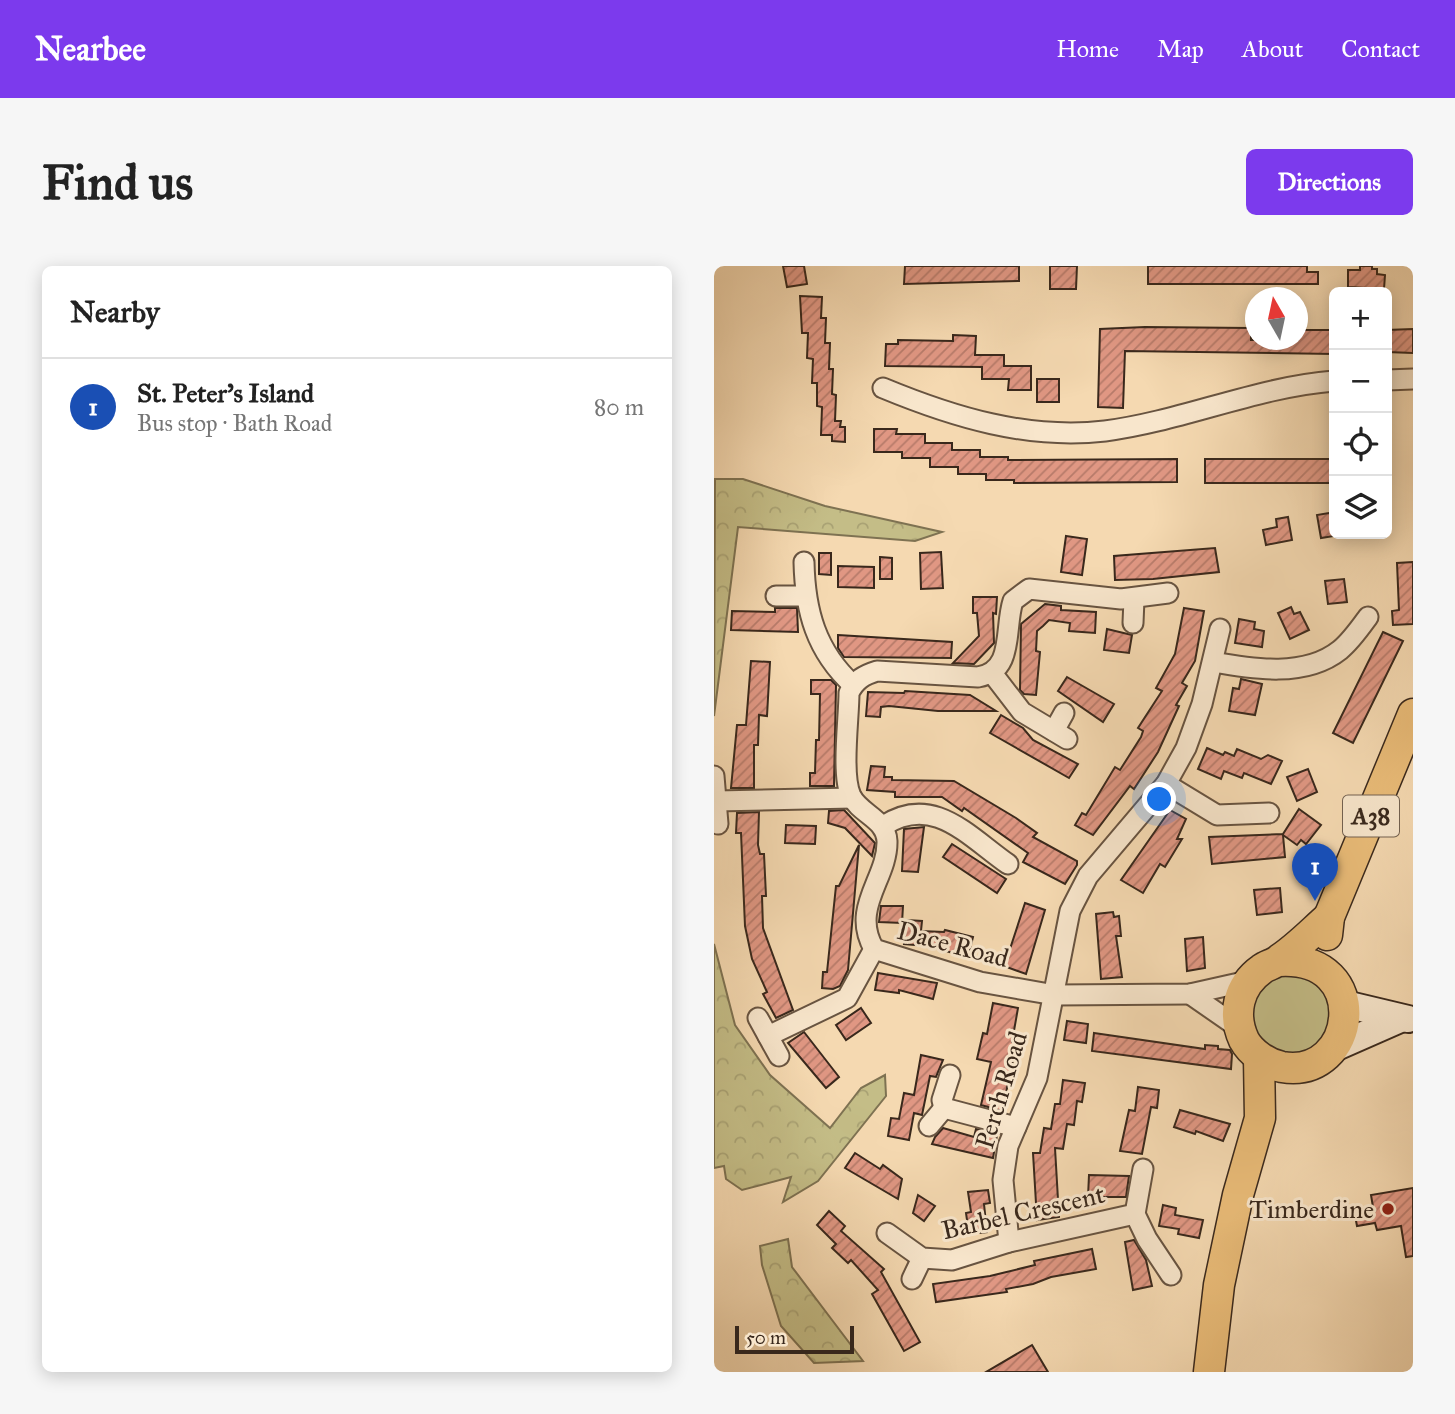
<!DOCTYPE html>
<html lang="en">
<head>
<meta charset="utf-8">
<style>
	body { margin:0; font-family:"IM FELL Great Primer",serif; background:#f6f6f6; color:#222 }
	.controls { position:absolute; right:21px; top:21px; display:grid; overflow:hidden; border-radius:10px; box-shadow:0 4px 18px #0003 }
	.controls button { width:63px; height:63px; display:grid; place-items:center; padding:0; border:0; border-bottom:2px solid #e0e0e0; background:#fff; color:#222; font:35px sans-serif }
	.compass { position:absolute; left:531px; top:21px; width:63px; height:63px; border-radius:50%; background:#fff; box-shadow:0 4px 18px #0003; rotate:351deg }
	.scale { position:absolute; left:21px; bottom:18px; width:119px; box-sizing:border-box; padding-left:7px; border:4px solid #39281c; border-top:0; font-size:19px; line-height:24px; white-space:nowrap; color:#39281c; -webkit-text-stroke:5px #f8e6cc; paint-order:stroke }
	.you { position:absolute; left:446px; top:534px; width:24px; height:24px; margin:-18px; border:5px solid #fff; border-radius:50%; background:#1a73e8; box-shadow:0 0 0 10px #1a73e833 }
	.badge { display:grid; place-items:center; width:46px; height:46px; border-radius:50%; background:#7c3aed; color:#fff; font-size:23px; font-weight:700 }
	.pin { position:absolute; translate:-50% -58px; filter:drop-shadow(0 2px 4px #0008) }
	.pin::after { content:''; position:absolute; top:37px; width:24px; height:21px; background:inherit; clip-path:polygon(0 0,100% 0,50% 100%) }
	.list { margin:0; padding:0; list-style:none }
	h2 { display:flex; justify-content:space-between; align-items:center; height:91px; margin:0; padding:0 28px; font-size:30px }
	h2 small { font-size:23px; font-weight:400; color:#767676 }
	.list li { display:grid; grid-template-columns:46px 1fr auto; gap:21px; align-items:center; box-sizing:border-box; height:98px; padding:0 28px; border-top:2px solid #e0e0e0 }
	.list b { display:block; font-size:26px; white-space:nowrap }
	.list p { margin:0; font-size:23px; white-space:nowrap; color:#767676 }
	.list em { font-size:23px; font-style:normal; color:#767676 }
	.icon { flex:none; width:38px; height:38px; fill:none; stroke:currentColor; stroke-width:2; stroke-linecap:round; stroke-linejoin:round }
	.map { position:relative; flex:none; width:699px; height:1106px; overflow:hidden; border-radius:10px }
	header { display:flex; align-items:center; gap:42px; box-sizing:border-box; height:98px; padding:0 35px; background:#7c3aed; color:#fff }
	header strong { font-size:33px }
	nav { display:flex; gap:38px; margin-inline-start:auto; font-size:24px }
	.intro { display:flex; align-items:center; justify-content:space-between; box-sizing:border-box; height:168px; padding:0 42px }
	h1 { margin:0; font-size:49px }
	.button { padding:18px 32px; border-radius:10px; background:#7c3aed; color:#fff; font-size:24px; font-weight:700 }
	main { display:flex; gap:42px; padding:0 42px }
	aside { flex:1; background:#fff; border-radius:10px; box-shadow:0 4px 18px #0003 }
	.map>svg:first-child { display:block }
	.green { fill:#c4bd87; stroke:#7e7252; stroke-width:2 }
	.forest { fill:url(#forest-crowns); stroke:#7e7252; stroke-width:2 }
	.building { fill:url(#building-hatch); stroke:#39281c; stroke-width:2 }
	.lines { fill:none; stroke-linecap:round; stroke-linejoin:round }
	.street-casing { stroke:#685441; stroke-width:23 }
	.secondary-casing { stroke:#39281c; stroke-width:30 }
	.primary-casing { stroke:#39281c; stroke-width:33 }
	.street { stroke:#f8e6cc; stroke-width:19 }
	.secondary { stroke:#f8e6cc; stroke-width:26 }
	.primary { stroke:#eabc78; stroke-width:30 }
	.poi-dot { fill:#8f2418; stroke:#f8e6cc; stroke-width:2.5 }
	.labels { text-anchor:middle; stroke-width:6; stroke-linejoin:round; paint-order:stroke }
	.shield { fill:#f8e6cc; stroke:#726151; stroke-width:2 }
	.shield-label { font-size:24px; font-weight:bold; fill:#39281c }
	.street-label { font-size:26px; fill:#39281c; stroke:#f8e6cc }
	.poi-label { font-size:26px; fill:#39281c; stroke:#f8e6cc; text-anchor:end }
</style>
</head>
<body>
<header>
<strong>Nearbee</strong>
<nav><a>Home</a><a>Map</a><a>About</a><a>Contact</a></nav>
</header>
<div class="intro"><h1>Find us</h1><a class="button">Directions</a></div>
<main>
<aside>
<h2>Nearby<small></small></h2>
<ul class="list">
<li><span class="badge" style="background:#1a4fb4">1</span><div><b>St. Peter's Island</b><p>Bus stop · Bath Road</p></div><em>80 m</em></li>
</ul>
</aside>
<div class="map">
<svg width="699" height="1106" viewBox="0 0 699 1106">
	<defs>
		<pattern id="forest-crowns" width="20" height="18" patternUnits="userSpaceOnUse" patternTransform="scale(1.75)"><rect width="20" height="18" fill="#c4bd87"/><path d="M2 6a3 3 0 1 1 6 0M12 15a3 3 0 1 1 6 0" fill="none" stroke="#a9a274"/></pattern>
		<pattern id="building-hatch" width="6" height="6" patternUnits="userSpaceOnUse" patternTransform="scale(1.75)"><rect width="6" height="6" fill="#e09783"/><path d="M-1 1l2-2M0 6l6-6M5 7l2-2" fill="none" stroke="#b77b6a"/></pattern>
	</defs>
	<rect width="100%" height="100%" fill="#f5d9b1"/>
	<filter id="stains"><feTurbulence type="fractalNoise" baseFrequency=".00286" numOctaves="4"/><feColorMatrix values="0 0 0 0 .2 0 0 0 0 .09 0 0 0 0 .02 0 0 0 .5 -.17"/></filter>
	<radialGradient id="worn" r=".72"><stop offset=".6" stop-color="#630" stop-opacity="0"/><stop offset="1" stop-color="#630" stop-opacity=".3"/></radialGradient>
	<polygon class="green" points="588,706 618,731 614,771 590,788 562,786 541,766 537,752 543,726 562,709"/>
	<g class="forest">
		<polygon points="1,213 29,213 111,240 228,266 201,275 24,261 0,450"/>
		<polygon points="0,678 21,759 56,809 116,862 147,822 171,809 172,830 104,915 69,936 77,911 28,924 12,913 10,900 0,902"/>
		<polygon points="74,973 78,1001 149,1095 100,1097 67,1060 48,999 46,980"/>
	</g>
	<g class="building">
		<polygon points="69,0 90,0 93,18 73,21"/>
		<polygon points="191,0 305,0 305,15 190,18"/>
		<polygon points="336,0 363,0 362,23 336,23"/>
		<polygon points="434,0 593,0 593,6 604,6 604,18 434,18"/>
		<polygon points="646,0 658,0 658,3 663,3 663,8 671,9 670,23 634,21 634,4 646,4"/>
		<polygon points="86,30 108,31 107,52 112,52 111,77 116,77 115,103 119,103 118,128 122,129 121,155 127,155 126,161 131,161 131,176 118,175 118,169 107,169 108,141 103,140 103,117 98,117 99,93 93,92 94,67 88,67"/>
		<polygon points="431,61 537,62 537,74 584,74 584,64 620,64 620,88 411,85 409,142 384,141 386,63"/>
		<polygon points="699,63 699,87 673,86 673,64"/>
		<polygon points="239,69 262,70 261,89 290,89 290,100 317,100 317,124 294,124 295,113 268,113 268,101 171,100 172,78 184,78 184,74 239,75"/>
		<rect x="323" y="113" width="22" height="23"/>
		<polygon points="160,163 183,163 182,168 211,168 211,177 238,177 238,184 266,184 266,191 294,191 294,194 463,193 463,216 300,217 300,214 272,214 272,208 244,208 244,201 216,201 216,192 188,192 188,186 160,186"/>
		<rect x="491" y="193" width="129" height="24"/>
		<polygon points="615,247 620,248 620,270 607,272 603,249"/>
		<polygon points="574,251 578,274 552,279 549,264 563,261 562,253"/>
		<polygon points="352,270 373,273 368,309 347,306"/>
		<polygon points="501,282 505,306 439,313 401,314 400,290"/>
		<polygon points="227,286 229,322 207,323 206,287"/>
		<polygon points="105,287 117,287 117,309 105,308"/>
		<polygon points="166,291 178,292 178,313 166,313"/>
		<polygon points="699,296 699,358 679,359 678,345 685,344 683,297"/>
		<polygon points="124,300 160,301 160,322 124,321"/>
		<polygon points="630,313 633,336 614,338 611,315"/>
		<polygon points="259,331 283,331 282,348 279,347 280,377 260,398 239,397 265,370 263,347 259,347"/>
		<polygon points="331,338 347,340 347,344 382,346 381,367 355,365 356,357 335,354 329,360 323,365 322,385 326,386 322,429 310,428 306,424 307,358"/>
		<polygon points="577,341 580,348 586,346 595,364 576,373 564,347"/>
		<polygon points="61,342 83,342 84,366 17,364 18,345 61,346"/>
		<polygon points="470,342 490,345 481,395 468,417 473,420 462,439 465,440 444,486 420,523 416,520 379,569 361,559 368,547 372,549 401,501 406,504 427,471 429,465 424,462 448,425 442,422 461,388"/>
		<polygon points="525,353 541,356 540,363 550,365 548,381 521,377"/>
		<polygon points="393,363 418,369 415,387 390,384"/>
		<polygon points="669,366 689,375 639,477 619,467"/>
		<polygon points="124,369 238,376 237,392 130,391 124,382"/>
		<polygon points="37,395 56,396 53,450 45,449 44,479 40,479 40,522 17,522 23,459 32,459"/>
		<polygon points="353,411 400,438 389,456 344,425"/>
		<polygon points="527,413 548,418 541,449 515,445 519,422 525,423"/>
		<polygon points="97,414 117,414 122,419 120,520 96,520 96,507 101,507 102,474 105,474 106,428 97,428"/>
		<polygon points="191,425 256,429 282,445 224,445 175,440 167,441 166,451 152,450 154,426 190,427"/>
		<polygon points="287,449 309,462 319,474 364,498 355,512 276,467"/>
		<polygon points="493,482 509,489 511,486 520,490 523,483 547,493 554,489 568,495 557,518 530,507 528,512 510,505 507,513 484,503"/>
		<polygon points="157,500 171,501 170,511 178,511 178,514 240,515 302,552 323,567 319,571 363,595 363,599 351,618 309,596 314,587 250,542 248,545 228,531 181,531 181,526 153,524"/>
		<polygon points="594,503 603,526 583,535 573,511"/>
		<polygon points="585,543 607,559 592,578 587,574 583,579 569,569 571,591 498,598 495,571 569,568"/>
		<polygon points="130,544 161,577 158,590 131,562 114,557 115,545"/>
		<polygon points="456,544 472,553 463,573 468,573 451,601 446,598 429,627 407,614"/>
		<polygon points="45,546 44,579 46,588 50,588 52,630 48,630 49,662 79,744 62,752 49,728 53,726 38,693 31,660 27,567 22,567 23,547"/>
		<polygon points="72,559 102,560 101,578 71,577"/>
		<polygon points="210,561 204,606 188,605 190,563"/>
		<polygon points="238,578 292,613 283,627 229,591"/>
		<polygon points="145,579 134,704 126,720 119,723 108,722 109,706 113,706 122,620 125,620"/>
		<polygon points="566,622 568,646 543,649 540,624"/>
		<polygon points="311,637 331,644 312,708 284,698 288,687 294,689"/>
		<polygon points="167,640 189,640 188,657 165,656"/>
		<polygon points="399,646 400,651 405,650 407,670 402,670 408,711 387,713 382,648"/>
		<polygon points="192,654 208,655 207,665 230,666 231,664 259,671 254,691 213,680 190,678"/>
		<polygon points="489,671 491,702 473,705 471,673"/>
		<polygon points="164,707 223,717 219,733 185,724 185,727 161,724"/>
		<polygon points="279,737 304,742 298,776 303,776 288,845 267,839 277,796 263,793 269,767 273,768"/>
		<polygon points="147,742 157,757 132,774 122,759"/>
		<polygon points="353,755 374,758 372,777 350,774"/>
		<polygon points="90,766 125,811 112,822 74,777"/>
		<polygon points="380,767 491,783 491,779 504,780 504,783 516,784 518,788 517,803 378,785"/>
		<polygon points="207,789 229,794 222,811 216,810 208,849 200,847 195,874 174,870 177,852 185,853 190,827 200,829"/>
		<polygon points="349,814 371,817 368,836 363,835 360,859 353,858 349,883 341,882 345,951 323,954 319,887 326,887 330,862 337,863 341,838 346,838"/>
		<polygon points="424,821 445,824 443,842 437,841 428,888 406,885 415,844 421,845"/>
		<polygon points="466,844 516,858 509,875 482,865 481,868 460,861"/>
		<polygon points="229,862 260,871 262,863 283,869 279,892 218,878 221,871"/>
		<polygon points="141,887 166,903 169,899 188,913 184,933 131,902"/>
		<polygon points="375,909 415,910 412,931 374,931"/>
		<polygon points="699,922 699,990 692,991 687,960 663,964 661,957 643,960 640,944 659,941 657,929"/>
		<polygon points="274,924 276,937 270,938 273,966 255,968 252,947 257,946 254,926"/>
		<polygon points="204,929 221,940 210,955 199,947"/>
		<polygon points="449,939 462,942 461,949 489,954 485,972 464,968 465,963 445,960"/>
		<polygon points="115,945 131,960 127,965 170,1003 167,1006 206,1076 190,1085 158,1028 164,1024 137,994 134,997 118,982 122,978 103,959"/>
		<polygon points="420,974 432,994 438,1020 419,1024 411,976"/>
		<polygon points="378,983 382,1003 337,1011 319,1018 292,1023 293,1026 222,1036 219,1018 276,1010 321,999 320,995"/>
		<polygon points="318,1079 334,1106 272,1106"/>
	</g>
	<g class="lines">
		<defs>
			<g id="street">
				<polyline points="673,114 699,113"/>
				<path d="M169,122C239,151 314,174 391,165C468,155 543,121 620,115"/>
				<path d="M90,296C91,345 102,385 139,419"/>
				<path d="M454,327L407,333L315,323L299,335C290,362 301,405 264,411L163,405C150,409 141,414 135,427C135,452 127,509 137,530C146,548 172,553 173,575C174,613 136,641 160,683L266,716L341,729L476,728L534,715"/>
				<polyline points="62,330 91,330"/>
				<polyline points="419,357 420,333"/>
				<path d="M499,396C539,403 591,412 626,384C637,375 646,362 654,351"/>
				<polyline points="278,407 308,446 353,473"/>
				<polyline points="340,465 350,447"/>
				<polyline points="0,510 4,558"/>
				<polyline points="452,518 503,549 555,547"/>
				<polyline points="2,535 138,532"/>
				<path d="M169,560C219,527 254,570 294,598"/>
				<polyline points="476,728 525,762"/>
				<polyline points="44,752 65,790"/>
				<polyline points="54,770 133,732 160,683"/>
				<polyline points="236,809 228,834 230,842 302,861"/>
				<polyline points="215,860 230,842"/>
				<polyline points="421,948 433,973 457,1009"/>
				<polyline points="173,967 208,992 238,994 295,976 421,948 429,903"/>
				<polyline points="295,976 289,914 294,880 323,812 356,645 374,610 452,518 472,482 488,438 506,363"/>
				<polyline points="198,1013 208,992"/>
			</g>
			<g id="secondary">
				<polyline points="631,738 694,753"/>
				<polyline points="620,782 686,753"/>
			</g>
			<g id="primary">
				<polyline points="613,669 615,651 699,448"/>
				<path d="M565,695C660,689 643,814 568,801C553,798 537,787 530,774C518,748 524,720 548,703C553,699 561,698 566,693C584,681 599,665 615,651"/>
				<polyline points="495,1106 505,1019 524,929 546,852 545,792"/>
			</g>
		</defs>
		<use href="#street" class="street-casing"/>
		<use href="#secondary" class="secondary-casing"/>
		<use href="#primary" class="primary-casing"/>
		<use href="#street" class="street"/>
		<use href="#secondary" class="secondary"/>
		<use href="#primary" class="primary"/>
	</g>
	<circle class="poi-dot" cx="674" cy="943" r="7"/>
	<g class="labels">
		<rect class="shield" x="629" y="529.5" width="56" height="41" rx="5"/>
		<g class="shield-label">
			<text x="657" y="558">A38</text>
		</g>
		<g class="street-label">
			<text transform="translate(239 678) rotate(15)" y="9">Dace Road</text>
			<text transform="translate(287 824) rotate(-73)" y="9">Perch Road</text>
			<text transform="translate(309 946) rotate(-13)" y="9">Barbel Crescent</text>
		</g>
		<g class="poi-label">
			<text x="660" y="952">Timberdine</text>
		</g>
	</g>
	<rect width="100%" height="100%" filter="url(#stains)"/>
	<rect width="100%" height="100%" fill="url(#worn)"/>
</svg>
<div class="controls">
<button>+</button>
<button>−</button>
<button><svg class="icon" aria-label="locate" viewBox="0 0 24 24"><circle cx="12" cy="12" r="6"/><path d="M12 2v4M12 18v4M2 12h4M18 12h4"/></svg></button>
<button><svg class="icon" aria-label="layers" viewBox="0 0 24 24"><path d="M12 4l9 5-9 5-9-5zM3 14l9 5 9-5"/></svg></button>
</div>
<svg class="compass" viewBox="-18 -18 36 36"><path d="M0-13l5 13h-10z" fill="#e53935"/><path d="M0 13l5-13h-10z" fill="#767676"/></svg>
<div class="scale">50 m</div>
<div class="you"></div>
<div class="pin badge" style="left:601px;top:635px;background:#1a4fb4">1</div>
</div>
</main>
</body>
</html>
